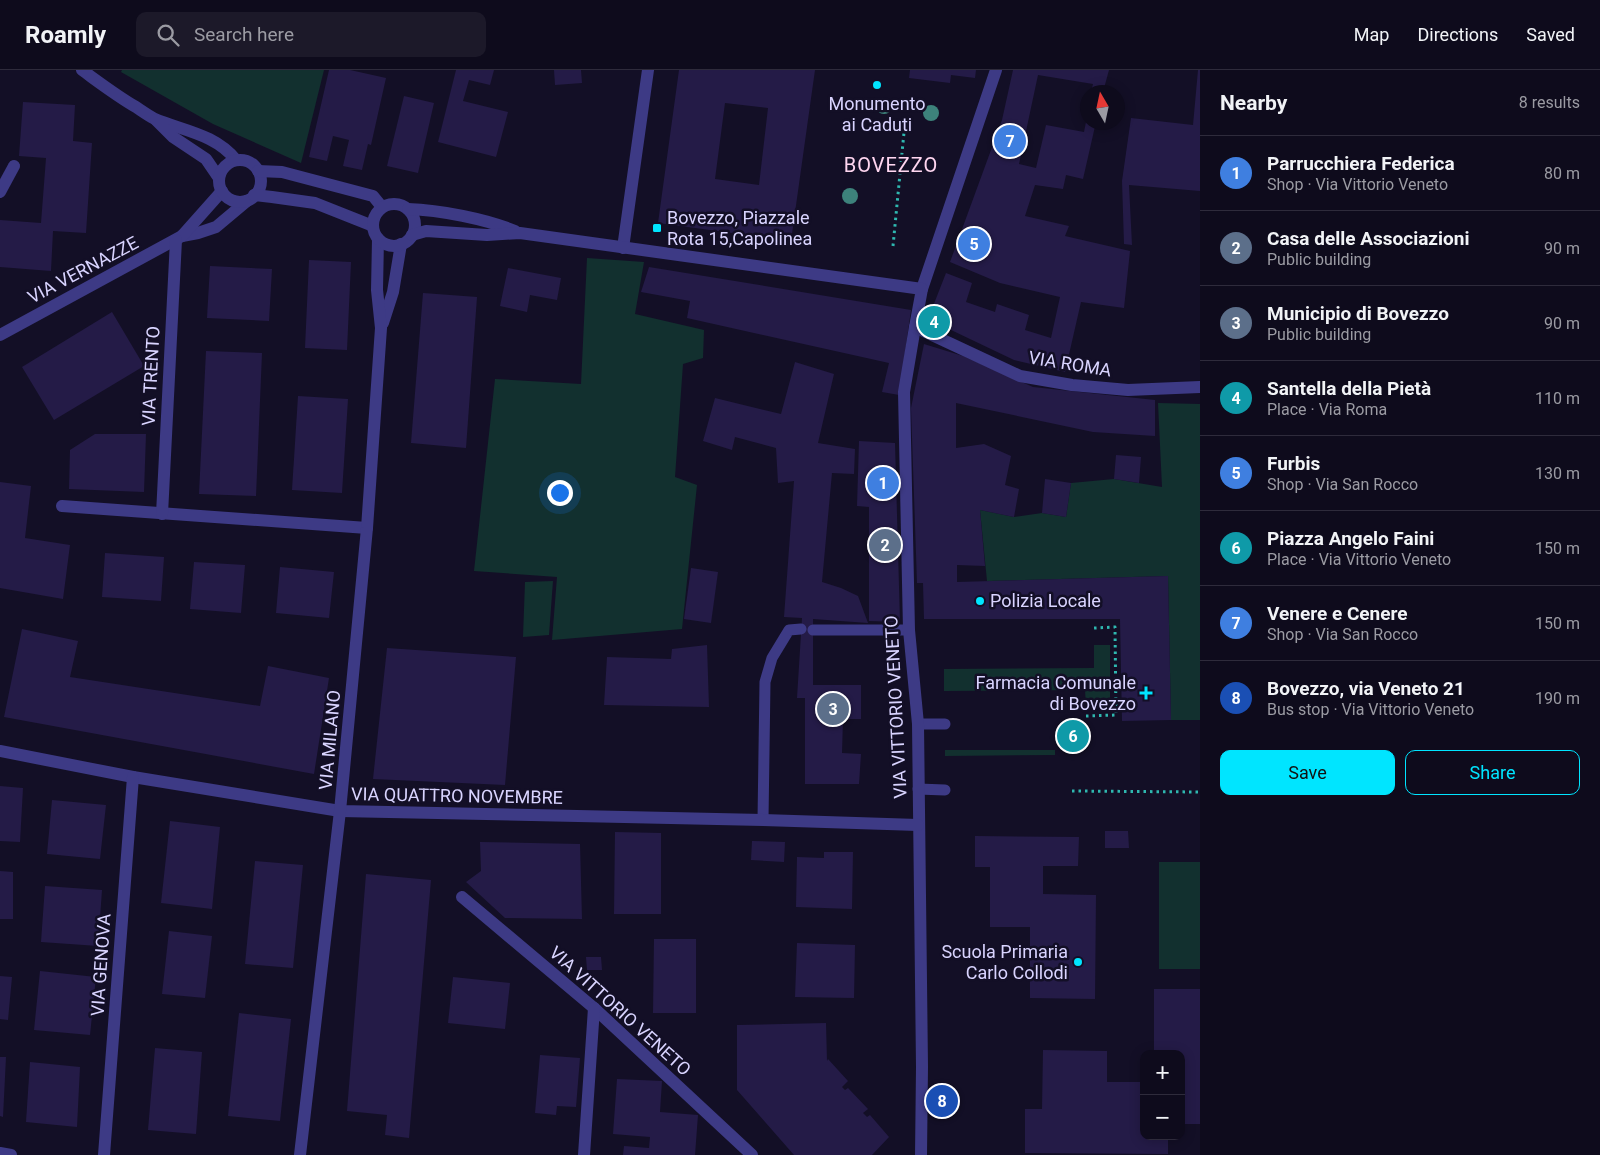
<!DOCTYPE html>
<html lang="en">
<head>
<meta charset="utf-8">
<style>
	body { margin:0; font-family:Roboto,sans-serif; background:#1c1929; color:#f1f3f6 }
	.controls { position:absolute; right:15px; bottom:15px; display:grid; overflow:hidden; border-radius:10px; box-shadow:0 2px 12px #0003 }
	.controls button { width:45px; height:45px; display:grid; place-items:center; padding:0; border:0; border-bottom:1px solid #2e2b3b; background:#0e0b1c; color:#f1f3f6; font:25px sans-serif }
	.compass { position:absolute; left:1080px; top:15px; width:45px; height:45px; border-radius:50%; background:#0e0b1c; box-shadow:0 2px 12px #0003; rotate:351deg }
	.you { position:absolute; left:559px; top:422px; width:18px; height:18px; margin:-12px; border:4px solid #fff; border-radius:50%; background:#1a73e8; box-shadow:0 0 0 8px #1a73e833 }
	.badge { display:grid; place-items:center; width:32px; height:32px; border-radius:50%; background:#00e5ff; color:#fff; font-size:16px; font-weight:700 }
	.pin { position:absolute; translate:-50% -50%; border:2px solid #fff; box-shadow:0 1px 5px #0006 }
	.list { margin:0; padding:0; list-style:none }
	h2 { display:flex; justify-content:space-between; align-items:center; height:65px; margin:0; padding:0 20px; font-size:21px }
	h2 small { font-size:16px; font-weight:400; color:#9b9ba3 }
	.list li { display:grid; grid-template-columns:32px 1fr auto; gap:15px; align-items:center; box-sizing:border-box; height:75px; padding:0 20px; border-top:1px solid #2e2b3b }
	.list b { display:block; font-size:19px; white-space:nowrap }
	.list p { margin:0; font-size:16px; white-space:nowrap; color:#9b9ba3 }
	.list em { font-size:16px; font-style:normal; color:#9b9ba3 }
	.actions { display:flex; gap:10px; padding:15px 20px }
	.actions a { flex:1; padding:11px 0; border:1px solid #00e5ff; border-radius:10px; text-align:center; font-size:18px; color:#00e5ff }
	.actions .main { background:#00e5ff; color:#111 }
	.icon { flex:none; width:28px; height:28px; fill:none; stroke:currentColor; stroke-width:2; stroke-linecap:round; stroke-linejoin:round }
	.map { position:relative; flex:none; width:1200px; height:1085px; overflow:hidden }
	header { display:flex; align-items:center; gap:30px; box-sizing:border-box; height:70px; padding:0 25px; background:#0e0b1c; border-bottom:1px solid #2e2b3b }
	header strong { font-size:24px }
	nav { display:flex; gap:28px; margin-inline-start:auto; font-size:18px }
	.search { width:350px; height:45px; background:#1c1929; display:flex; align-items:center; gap:12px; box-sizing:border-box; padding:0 18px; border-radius:10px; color:#9b9ba3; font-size:19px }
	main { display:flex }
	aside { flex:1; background:#0e0b1c }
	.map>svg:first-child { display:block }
	.green { fill:#12302f }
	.building { fill:#241b47; fill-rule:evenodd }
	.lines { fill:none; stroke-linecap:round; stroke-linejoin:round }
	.path { stroke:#2fb8b0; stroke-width:3; stroke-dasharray:2.5 4; stroke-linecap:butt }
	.service { stroke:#3d3a85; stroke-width:11 }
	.minor { stroke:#3d3a85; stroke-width:12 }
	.tertiary { stroke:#3d3a85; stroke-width:12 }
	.tree { fill:#3d827b }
	.poi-dot { fill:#00e5ff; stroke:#130f26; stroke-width:2 }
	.labels { text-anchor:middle; stroke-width:5; stroke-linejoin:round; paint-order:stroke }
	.poi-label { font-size:18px; fill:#d9d4ff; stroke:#130f26; text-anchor:start }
	.street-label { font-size:18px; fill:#d9d4ff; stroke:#130f26 }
	.quarter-label { font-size:20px; letter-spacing:1px; fill:#ffd6f0; stroke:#130f26 }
</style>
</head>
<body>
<header>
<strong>Roamly</strong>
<div class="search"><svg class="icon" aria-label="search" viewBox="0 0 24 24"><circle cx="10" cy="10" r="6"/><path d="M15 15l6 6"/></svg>Search here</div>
<nav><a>Map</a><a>Directions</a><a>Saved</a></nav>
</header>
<main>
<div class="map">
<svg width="1200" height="1085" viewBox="0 0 1200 1085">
	<rect width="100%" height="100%" fill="#130f26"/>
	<g class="green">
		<polygon points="122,0 324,0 301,93 213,54 121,2"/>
		<polygon points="587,188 644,192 635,244 704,260 703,288 683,294 675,407 697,415 682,559 552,570 557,507 474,501 495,309 581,314"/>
		<polygon points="1158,333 1200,334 1200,650 1171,650 1168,506 987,511 980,440 1014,447 1042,443 1066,447 1071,413 1114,409 1162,417"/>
		<polygon points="553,511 549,565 523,567 525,512"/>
		<polygon points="1094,575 1110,575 1110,637 1086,637 1085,620 944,621 944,599 1094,598"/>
		<polygon points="945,680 1055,680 1055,685 945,686"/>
		<rect x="1159" y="792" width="41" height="107"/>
	</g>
	<g class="building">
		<polygon points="329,0 350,0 386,8 371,75 368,74 362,100 343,96 349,70 333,66 327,91 309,87"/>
		<polygon points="456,0 494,0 490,15 469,10 463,31 508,42 496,87 438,72"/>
		<polygon points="554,0 581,0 582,13 555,15"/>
		<path d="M679,0H815L791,171L658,153ZM725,33L768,38L759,115L715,109Z"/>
		<polygon points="910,0 976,0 975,8 951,5 950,13 909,8"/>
		<polygon points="1013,0 1109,0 1103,22 1091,22 1093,14 1038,5 1019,94 1036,98 1046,55 1084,62 1086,52 1096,52 1083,109 1066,105 1063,119 1035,115 1025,146 1069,156 1065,166 1130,181 1124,238 1081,232 1065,302 1014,290 928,249 946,203 972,213 966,232 995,242 997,234 1029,245 1025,260 1051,268 1060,227 1000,213 950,192 1002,50"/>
		<polygon points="1198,0 1200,0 1200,121 1129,115 1132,175 1124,174 1122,111 1131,48 1193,55"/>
		<polygon points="404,26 434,33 418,103 387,96"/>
		<polygon points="23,32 75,35 73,71 92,73 86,163 53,161 51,201 0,197 0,150 41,153 46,88 19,86"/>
		<polygon points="309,190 351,192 347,280 305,278"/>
		<polygon points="210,196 272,199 269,251 207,248"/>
		<polygon points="649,197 911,240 899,325 882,322 889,293 687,248 690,231 641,222"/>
		<polygon points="508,198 561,208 557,230 530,225 527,242 500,236"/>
		<polygon points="423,223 477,227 466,378 411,373"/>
		<polygon points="112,242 144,296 54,350 22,297"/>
		<polygon points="924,274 963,286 1033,317 1155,330 1155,366 1093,362 956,333 956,378 984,374 1011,386 1005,415 1019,419 1014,447 980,440 985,496 957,495 957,512 1168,506 1171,650 1122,651 1120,549 924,549 923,513 917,513 911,338"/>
		<polygon points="206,281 262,283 256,426 199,424"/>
		<polygon points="795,292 834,304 818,373 855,379 854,404 832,403 822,512 841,518 858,526 868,553 813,549 813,615 861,615 861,649 843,649 842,683 861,684 859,714 805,714 805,628 797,628 802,548 784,547 794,411 778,413 776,378 735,367 732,380 703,371 715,328 781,344"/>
		<polygon points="298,326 348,329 342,423 292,420"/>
		<polygon points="95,364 146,364 144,422 69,419 70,380"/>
		<polygon points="859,371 895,373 900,552 869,551 869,437 857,436"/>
		<polygon points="1116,385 1141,387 1139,413 1114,409"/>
		<polygon points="1045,409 1071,413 1066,447 1042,443"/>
		<polygon points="0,412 31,416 25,468 70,475 63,529 0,518"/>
		<polygon points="105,483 164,487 161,531 102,527"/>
		<polygon points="194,492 245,495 241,543 190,539"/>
		<polygon points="280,497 334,502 329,548 276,543"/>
		<polygon points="691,498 718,502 711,553 684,549"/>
		<polygon points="22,559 78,571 70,607 260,636 268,596 329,608 314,704 4,647"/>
		<polygon points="707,575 709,637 604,635 607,587 671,589 672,579"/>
		<polygon points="387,578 516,587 505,715 373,709"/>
		<polygon points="0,716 23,718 20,772 0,771"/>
		<polygon points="52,730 106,735 100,789 47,784"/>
		<polygon points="170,751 220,757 212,839 161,833"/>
		<polygon points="1105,761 1128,761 1129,778 1105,778"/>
		<polygon points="615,762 661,763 661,844 614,844"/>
		<polygon points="975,766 1079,767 1078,796 1043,796 1043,824 1096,825 1095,929 1030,928 1030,857 990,857 990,797 975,797"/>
		<polygon points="752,771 785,772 784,792 751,790"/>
		<polygon points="480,772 580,774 582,849 505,848 466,812 481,801"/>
		<polygon points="824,782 853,782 852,839 796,837 797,787 824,788"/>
		<polygon points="255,791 303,795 293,898 245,894"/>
		<polygon points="0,801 13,802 13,849 0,849"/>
		<polygon points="366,804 431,810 409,1068 385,1065 387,1045 347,1041"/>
		<polygon points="45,816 102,820 98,876 41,872"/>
		<polygon points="169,861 212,866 205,928 162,924"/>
		<polygon points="654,869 696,869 696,943 653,943"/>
		<polygon points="797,873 855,875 854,928 795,927"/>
		<polygon points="586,887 601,887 602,900 587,900"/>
		<polygon points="40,901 96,907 90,965 34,960"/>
		<polygon points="0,906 12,907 8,950 0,949"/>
		<polygon points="453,907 510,913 505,959 448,953"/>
		<polygon points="1154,919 1200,919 1200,1054 1181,1054 1181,984 1154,984"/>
		<polygon points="239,943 291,949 280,1051 228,1046"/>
		<polygon points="826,953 827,991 828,989 848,1011 842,1017 845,1020 848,1018 868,1039 863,1043 867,1047 870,1045 889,1067 872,1085 794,1085 737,1020 737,955"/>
		<polygon points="155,978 202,982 196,1064 148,1060"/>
		<polygon points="1043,980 1107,981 1107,1012 1144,1012 1144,1066 1168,1066 1168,1084 1025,1083 1025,1039 1042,1039"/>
		<polygon points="540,985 580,988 576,1037 557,1036 556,1045 535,1043"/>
		<polygon points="0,987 6,987 3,1047 0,1046"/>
		<polygon points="30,992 80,997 77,1057 26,1052"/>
		<polygon points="617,1009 662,1011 660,1042 698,1045 695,1085 623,1085 624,1076 649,1078 650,1067 613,1064"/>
	</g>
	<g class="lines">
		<g class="path">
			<polyline points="893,176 905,52"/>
			<polyline points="1086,646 1116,645 1115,557 1094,558"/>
			<polyline points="1072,721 1200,722"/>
		</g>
		<g class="service">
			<polyline points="813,560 909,560"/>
			<polyline points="918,654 945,654"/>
			<polyline points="918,719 945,720"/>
			<polyline points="763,750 765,612 772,588 789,560 801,559"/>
		</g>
		<g class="minor">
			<polyline points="0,122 14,96"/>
			<polyline points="182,166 198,163 216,157 247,131"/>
			<polyline points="623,178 648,0"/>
			<polyline points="922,219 996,0"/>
			<polyline points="383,253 393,222 401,174"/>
			<polyline points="915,257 904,322 909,560 918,654 922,997 921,1085"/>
			<polyline points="0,265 182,166 222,121"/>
			<polyline points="62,436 367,458"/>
			<polyline points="162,444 176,170"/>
			<polyline points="0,681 133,707 340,741 763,750 918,755"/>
			<polyline points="462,827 594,938 752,1085"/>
			<polyline points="0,1083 11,1085"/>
			<polyline points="104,1085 133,707"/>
			<polyline points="300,1085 340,741 367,458 381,258 377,220 378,169"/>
			<polyline points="584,1085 594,938"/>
		</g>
		<g class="tertiary">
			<path d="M82,0C100,13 117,26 136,37C142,41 149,46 155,49C184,61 215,64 236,90"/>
			<polyline points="156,50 173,67 206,89 219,108"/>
			<circle cx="240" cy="111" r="21"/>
			<polyline points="258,101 282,102 373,126 382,137"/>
			<polyline points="254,125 272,127 315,133 373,156"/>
			<circle cx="394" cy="155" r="21"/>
			<path d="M408,139C440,140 486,149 515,161"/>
			<polyline points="412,165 426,161 487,165 520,163 922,219 915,257 1020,306 1072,315 1128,320 1200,317"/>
		</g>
	</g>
	<g class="tree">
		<circle cx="884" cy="36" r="8"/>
		<circle cx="931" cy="43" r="8"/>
		<circle cx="850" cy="126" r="8"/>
	</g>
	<g class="poi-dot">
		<circle cx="877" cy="15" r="5"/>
		<rect x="652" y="153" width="10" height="10" rx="2.5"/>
		<circle cx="980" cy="531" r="5"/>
		<path d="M1143.5 615.5h5v5h5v5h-5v5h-5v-5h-5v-5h5z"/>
		<circle cx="1078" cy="892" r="5"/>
	</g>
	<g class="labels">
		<g class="poi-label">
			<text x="877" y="40" text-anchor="middle">Monumento<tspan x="877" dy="21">ai Caduti</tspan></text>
			<text x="667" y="154">Bovezzo, Piazzale<tspan x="667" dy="21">Rota 15,Capolinea</tspan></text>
			<text x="990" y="537">Polizia Locale</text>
			<text x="1136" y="619" text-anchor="end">Farmacia Comunale<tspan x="1136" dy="21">di Bovezzo</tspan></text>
			<text x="1068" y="888" text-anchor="end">Scuola Primaria<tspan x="1068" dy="21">Carlo Collodi</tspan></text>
		</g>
		<g class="street-label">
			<text transform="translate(83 200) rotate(-28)" y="6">VIA VERNAZZE</text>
			<text transform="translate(1070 294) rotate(9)" y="6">VIA ROMA</text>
			<text transform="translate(151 306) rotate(-87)" y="6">VIA TRENTO</text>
			<text transform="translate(896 637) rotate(-93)" y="6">VIA VITTORIO VENETO</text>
			<text transform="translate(330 670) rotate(-85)" y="6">VIA MILANO</text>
			<text transform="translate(457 726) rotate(1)" y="6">VIA QUATTRO NOVEMBRE</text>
			<text transform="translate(101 895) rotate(-86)" y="6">VIA GENOVA</text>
			<text transform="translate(620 941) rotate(42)" y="6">VIA VITTORIO VENETO</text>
		</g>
		<g class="quarter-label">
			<text x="891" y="102">BOVEZZO</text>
		</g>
	</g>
</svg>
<div class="controls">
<button>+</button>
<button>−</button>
</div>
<svg class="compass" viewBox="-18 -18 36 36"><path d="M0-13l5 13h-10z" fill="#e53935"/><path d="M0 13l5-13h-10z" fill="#9b9ba3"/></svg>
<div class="you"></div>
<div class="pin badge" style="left:883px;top:413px;background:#3f7fe0">1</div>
<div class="pin badge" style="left:885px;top:475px;background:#5c6f8a">2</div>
<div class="pin badge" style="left:833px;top:639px;background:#5c6f8a">3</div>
<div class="pin badge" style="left:934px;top:252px;background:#0f9aa8">4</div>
<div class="pin badge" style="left:974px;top:174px;background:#3f7fe0">5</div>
<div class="pin badge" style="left:1073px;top:666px;background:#0f9aa8">6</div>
<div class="pin badge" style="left:1010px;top:71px;background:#3f7fe0">7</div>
<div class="pin badge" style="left:942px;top:1031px;background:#1a4fb4">8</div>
</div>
<aside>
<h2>Nearby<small>8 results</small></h2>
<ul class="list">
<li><span class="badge" style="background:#3f7fe0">1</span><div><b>Parrucchiera Federica</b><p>Shop · Via Vittorio Veneto</p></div><em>80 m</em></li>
<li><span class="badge" style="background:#5c6f8a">2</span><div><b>Casa delle Associazioni</b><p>Public building</p></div><em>90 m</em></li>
<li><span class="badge" style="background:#5c6f8a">3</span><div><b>Municipio di Bovezzo</b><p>Public building</p></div><em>90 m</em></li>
<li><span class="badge" style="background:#0f9aa8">4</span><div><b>Santella della Pietà</b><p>Place · Via Roma</p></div><em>110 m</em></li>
<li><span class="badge" style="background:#3f7fe0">5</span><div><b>Furbis</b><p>Shop · Via San Rocco</p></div><em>130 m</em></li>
<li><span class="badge" style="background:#0f9aa8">6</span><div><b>Piazza Angelo Faini</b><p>Place · Via Vittorio Veneto</p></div><em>150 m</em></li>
<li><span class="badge" style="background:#3f7fe0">7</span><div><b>Venere e Cenere</b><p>Shop · Via San Rocco</p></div><em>150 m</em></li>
<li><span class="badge" style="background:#1a4fb4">8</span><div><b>Bovezzo, via Veneto 21</b><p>Bus stop · Via Vittorio Veneto</p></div><em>190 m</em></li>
</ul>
<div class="actions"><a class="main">Save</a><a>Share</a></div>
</aside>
</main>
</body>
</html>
